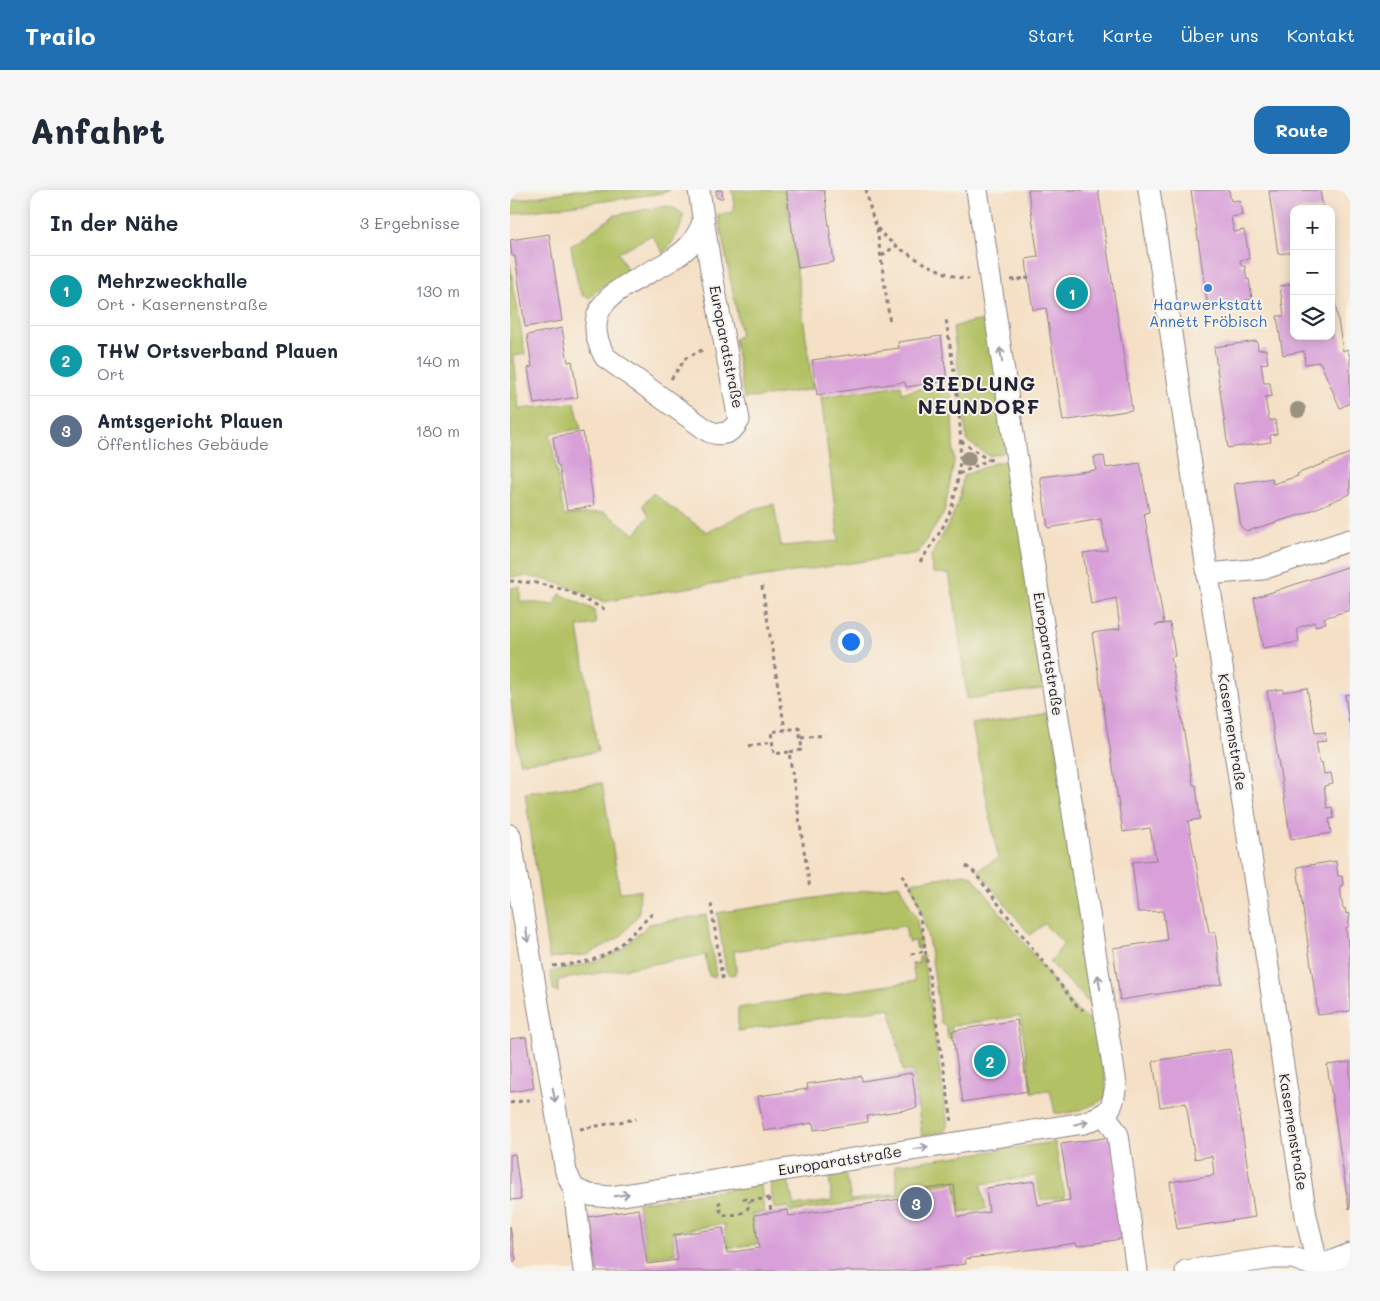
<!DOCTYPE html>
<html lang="de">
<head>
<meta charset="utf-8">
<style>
	body { margin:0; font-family:Mali,sans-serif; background:#f6f6f7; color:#1f2937 }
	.controls { position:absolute; right:15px; top:15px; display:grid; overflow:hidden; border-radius:10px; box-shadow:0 2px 12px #0003 }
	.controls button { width:45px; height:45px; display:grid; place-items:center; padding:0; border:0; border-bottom:1px solid #e0e1e3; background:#fff; color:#1f2937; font:25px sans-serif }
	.you { position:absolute; left:340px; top:451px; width:18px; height:18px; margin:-12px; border:4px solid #fff; border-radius:50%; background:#1a73e8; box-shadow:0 0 0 8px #1a73e833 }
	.badge { display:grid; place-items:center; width:32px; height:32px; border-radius:50%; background:#1f6fb2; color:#fff; font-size:16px; font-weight:700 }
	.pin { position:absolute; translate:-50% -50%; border:2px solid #fff; box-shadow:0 1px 5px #0006 }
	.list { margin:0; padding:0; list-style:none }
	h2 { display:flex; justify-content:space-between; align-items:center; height:65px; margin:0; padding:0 20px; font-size:21px }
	h2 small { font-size:16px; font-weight:400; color:#747a83 }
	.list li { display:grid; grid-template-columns:32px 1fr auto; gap:15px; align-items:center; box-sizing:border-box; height:70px; padding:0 20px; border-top:1px solid #e0e1e3 }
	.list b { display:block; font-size:19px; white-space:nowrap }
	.list p { margin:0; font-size:16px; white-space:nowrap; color:#747a83 }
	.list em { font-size:16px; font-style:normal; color:#747a83 }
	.icon { flex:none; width:28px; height:28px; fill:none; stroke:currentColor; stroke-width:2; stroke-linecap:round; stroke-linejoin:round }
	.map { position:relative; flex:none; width:840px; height:1081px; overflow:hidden; border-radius:15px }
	header { display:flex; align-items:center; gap:30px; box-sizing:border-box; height:70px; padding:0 25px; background:#1f6fb2; color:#fff }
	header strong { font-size:24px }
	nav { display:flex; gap:28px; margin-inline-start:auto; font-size:18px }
	.intro { display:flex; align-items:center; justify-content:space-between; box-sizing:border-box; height:120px; padding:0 30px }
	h1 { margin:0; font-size:35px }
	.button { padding:12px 22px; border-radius:15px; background:#1f6fb2; color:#fff; font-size:18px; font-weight:700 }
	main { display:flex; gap:30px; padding:0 30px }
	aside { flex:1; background:#fff; border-radius:15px; box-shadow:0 2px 12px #0003 }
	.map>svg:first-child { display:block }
	.built { fill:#e3d3f2 }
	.green { fill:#b2c163; stroke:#6a724f }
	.building { fill:#d89fd9 }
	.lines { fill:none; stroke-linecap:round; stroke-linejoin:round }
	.minor-casing { stroke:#8c8180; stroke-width:23 }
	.path { stroke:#8c8180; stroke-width:3; stroke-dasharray:4 4; stroke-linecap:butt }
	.minor { stroke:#fff; stroke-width:21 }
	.tree { fill:#999280 }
	.oneway { stroke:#9c9ca7 }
	.shop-dot { fill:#3f7fe0; stroke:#f7f3e8; stroke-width:2 }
	.labels { text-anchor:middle; stroke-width:4; stroke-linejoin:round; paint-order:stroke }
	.shop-label { font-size:15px; fill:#366cbe; stroke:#f7f3e8 }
	.street-label { font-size:15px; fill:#22223b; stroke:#f7f3e8 }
	.district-label { font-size:20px; font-weight:bold; letter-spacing:1px; fill:#22223b; stroke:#f7f3e8 }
</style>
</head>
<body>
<header>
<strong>Trailo</strong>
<nav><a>Start</a><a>Karte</a><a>Über uns</a><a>Kontakt</a></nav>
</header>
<div class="intro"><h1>Anfahrt</h1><a class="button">Route</a></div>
<main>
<aside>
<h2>In der Nähe<small>3 Ergebnisse</small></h2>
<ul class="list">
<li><span class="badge" style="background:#0f9aa8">1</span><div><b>Mehrzweckhalle</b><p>Ort · Kasernenstraße</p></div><em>130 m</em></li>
<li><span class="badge" style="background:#0f9aa8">2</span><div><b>THW Ortsverband Plauen</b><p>Ort</p></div><em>140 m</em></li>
<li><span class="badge" style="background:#5c6f8a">3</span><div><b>Amtsgericht Plauen</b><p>Öffentliches Gebäude</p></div><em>180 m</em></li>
</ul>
</aside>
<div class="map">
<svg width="840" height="1081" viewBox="0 0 840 1081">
	<rect width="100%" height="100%" fill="#f7f3e8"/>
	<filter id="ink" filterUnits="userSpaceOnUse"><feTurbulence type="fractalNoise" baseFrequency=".02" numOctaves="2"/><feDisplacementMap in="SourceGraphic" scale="10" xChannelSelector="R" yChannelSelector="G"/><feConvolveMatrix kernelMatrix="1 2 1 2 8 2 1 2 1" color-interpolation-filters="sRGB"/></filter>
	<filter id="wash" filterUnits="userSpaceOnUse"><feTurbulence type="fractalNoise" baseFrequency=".0096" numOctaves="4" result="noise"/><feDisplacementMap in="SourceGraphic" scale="20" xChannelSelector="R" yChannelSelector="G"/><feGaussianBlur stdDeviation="1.12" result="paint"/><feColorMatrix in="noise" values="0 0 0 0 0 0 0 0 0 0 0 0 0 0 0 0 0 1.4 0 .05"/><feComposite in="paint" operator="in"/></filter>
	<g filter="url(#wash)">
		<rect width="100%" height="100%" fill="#f5e0c6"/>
		<polygon class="built" points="840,501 840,558 831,503"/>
		<g class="green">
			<polygon points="67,0 160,0 153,3 1,24 0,26 0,11"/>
			<polygon points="221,0 276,0 303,199 244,208 234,208 224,149 231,145 208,25 223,22 224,6"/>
			<path d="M157,16L166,19L174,25C170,41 164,52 153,63L142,45L108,63L118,81L93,96L79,108L72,105L68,96L61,56L105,25Z"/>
			<polygon points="0,74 15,164 4,166 9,219 65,213 71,239 40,243 54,326 94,322 125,344 139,326 133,315 143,303 163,319 197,342 243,319 264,314 271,356 329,351 311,207 391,195 392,203 409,199 441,197 444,272 434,323 408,363 130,405 94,412 73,402 41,391 15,386 0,387"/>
			<polygon points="480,130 500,261 479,266 457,251 443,137 461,132"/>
			<polygon points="503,269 538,498 457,509 445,415 439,384 423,383 421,366 442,328 450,306 453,286 481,274"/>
			<polygon points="10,397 10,411 44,415 50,404 84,420 86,434 68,437 88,562 10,573 0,505 0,398"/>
			<polygon points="541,522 587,821 540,772 554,754 534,734 520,745 468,680 488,668 462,534"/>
			<polygon points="92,593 110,702 130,700 129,724 110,747 77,765 39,768 15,603"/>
			<path d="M455,684L462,686L566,820L589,837L597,907C583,916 562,925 545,923L540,900L522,902L510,826L441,836L442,848L438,849L436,835L431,834C424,786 420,737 401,692Z"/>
			<polygon points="389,695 407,729 411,758 407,759 405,751 398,752 395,736 224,761 226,780 225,784 221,785 216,781 207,723"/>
			<polygon points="196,725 206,785 204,787 199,786 195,765 48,790 48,802 44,801 40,782 87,771 112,759 139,734"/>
			<polygon points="413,766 437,929 437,938 434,942 412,946 403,881 393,881 380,818 228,841 228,818 405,791 402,774 409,773 409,767"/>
			<polygon points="545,952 555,1007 531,1010 525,986 471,994 476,1019 450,1022 445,992 408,998 406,1003 281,1022 278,1017 264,1019 260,993 278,990 284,1016 322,1011 319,986 336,984 341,1010 388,1003 385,975"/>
			<polygon points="251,994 254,1022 242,1024 247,1054 218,1058 214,1034 162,1042 165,1064 138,1068 128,1013"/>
		</g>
		<g id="blocks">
			<g class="building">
				<polygon points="206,0 212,0 213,8 207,8"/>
				<polygon points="276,0 314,0 324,72 288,78"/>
				<polygon points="518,0 588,0 622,220 553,231 536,118 523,120 518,88 516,69 528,67"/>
				<polygon points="681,0 719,0 721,11 730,10 732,25 721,27 724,42 734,40 737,54 739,69 730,70 731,76 735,76 737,90 739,89 742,109 736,110 737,113 698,118"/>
				<polygon points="810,0 813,19 784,19 784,62 768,64 759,1"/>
				<polygon points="39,44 52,131 15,137 5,66 2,66 0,50"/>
				<polygon points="821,87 833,161 837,159 840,167 840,213 830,218 810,172 795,174 794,161 773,165 767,126 774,126 770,96 784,94 784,146 821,146"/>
				<polygon points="52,138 58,172 62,171 68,207 24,214 18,178 22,177 17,145"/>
				<polygon points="431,146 437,191 396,197 395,192 307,205 302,170 389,158 388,152"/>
				<polygon points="747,151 748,160 756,159 758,173 751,174 754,193 760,193 762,206 755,207 759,230 765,230 767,244 760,245 761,252 718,258 704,157"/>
				<polygon points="73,242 84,316 57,320 49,275 47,275 43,247"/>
				<polygon points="840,263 840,304 793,324 737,341 731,337 724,294 762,288 763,294 788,286 787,284"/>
				<polygon points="594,266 596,278 630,273 639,322 634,323 654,433 645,435 660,433 665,466 661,467 683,595 686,595 690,629 678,631 699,742 705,742 712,794 610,810 603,758 657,750 653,721 628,722 622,672 646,670 640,638 613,642 582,443 610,439 606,408 581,414 573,363 597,360 591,329 538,338 530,287 586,280 584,267"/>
				<polygon points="840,376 840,420 814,428 816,433 806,436 804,432 787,438 789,452 753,458 744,408"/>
				<polygon points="797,498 805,543 815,542 816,551 806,552 810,573 812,572 814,584 821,583 823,594 814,596 817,618 822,617 824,628 819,629 821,643 781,650 757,501 773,499 773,502"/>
				<polygon points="840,504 840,533 839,533 835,505"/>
				<polygon points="826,671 828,686 832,686 833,695 830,696 833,719 835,718 836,724 840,723 838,737 836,738 838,756 840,756 840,821 808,825 787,677"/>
				<polygon points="507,830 518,901 453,912 442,841"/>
				<polygon points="16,847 24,898 0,902 0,849"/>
				<polygon points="720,859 745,1027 667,1039 660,992 704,985 702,966 685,969 676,913 650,917 643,871"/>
				<polygon points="840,872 840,1018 839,1019 817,875"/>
				<polygon points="402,883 407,918 357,926 358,932 304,940 303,933 254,941 248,906 298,899 297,894 351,886 352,891"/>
				<polygon points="601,947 617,1048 567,1056 566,1053 455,1069 456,1074 401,1081 87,1081 78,1027 129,1019 137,1074 168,1070 164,1045 213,1038 217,1063 249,1058 244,1025 278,1020 279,1026 410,1006 409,1000 444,995 448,1027 479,1022 476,998 524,991 528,1015 560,1010 551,954"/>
				<polygon points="5,964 11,1009 0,1010 0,965"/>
				<polygon points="0,1036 6,1071 0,1072"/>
			</g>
		</g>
	</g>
	<g filter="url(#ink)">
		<use href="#blocks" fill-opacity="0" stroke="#8c8180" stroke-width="1"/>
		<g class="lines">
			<defs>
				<g id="minor">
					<path d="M189,0L200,74L229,230C222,243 212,247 198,241L95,167C57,98 147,91 180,55C186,48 190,40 193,32"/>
					<polyline points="639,0 796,1026 808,1077 812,1081"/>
					<polyline points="698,384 752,379 840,350"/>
					<polyline points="0,645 56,982 64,999 74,1081"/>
					<polyline points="595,925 608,945 627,1081"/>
					<path d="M64,999L80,1005L100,1007L574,933C601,922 602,922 606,894L505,257L467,0"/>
					<polyline points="676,1081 763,1068 783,1068 808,1077 840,1064"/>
				</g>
			</defs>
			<use href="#minor" class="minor-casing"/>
			<g class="path">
				<path d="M356,0C359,12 361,26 367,37C377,56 438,89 459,89"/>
				<polyline points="367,39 380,134"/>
				<polyline points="372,66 386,55"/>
				<polyline points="501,90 518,88 508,90"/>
				<polyline points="161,189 176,168 194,159"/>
				<polyline points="451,251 478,270"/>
				<polyline points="449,284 478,270 485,269"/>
				<path d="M410,372C423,353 439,332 444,308C459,250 444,187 436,129"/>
				<polyline points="0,391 26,393 56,400 96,420"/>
				<polyline points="252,396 275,540"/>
				<polyline points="291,548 315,545"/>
				<polyline points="239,556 262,552"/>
				<polyline points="279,562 264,564 261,542 289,538 292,560 279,562 300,699"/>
				<polyline points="456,676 464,682 566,815 573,820"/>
				<polyline points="392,685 410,727 442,932"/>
				<polyline points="201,714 213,793"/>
				<polyline points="401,764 416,761"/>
				<path d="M43,776C61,774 80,773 96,764C113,755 128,737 143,723"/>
				<polyline points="0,913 24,909"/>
				<polyline points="70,939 126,929"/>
				<polyline points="233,1008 239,1011 259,1008"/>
				<polyline points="259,1008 261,1022"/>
				<path d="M211,1012L209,1013L210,1020L213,1025C223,1025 241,1025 239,1011"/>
			</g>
			<use href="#minor" class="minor"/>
		</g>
		<g class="tree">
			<circle cx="788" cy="220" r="8"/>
			<circle cx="458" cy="269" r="8"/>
		</g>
		<defs><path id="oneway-shaft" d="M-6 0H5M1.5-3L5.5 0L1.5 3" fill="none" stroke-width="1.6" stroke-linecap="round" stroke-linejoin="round" transform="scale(1.25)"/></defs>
		<g class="oneway">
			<use href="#oneway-shaft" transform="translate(491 165) rotate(-99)"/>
			<use href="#oneway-shaft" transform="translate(17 745) rotate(81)"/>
			<use href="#oneway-shaft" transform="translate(589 792) rotate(-99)"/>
			<use href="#oneway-shaft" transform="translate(44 905) rotate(80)"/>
			<use href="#oneway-shaft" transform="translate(571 933) rotate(-13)"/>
			<use href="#oneway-shaft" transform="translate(411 958) rotate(-9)"/>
			<use href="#oneway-shaft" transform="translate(112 1005) rotate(-9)"/>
		</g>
	</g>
	<circle class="shop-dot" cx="698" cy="98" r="5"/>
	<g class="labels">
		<g class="shop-label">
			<text x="698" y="120">Haarwerkstatt<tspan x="698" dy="17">Annett Fröbisch</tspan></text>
		</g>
		<g class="street-label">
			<text transform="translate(216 157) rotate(79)" y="5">Europaratstraße</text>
			<text transform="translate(538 464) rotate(81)" y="5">Europaratstraße</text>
			<text transform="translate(722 542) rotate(81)" y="5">Kasernenstraße</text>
			<text transform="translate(783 942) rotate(81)" y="5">Kasernenstraße</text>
			<text transform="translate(330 971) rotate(-9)" y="5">Europaratstraße</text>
		</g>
		<g class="district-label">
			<text x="469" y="201">SIEDLUNG<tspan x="469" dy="23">NEUNDORF</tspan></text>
		</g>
	</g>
</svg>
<div class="controls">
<button>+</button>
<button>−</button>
<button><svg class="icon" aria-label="layers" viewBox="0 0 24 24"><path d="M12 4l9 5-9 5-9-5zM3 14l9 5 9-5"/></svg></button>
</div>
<div class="you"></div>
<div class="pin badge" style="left:562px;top:103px;background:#0f9aa8">1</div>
<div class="pin badge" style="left:480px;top:871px;background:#0f9aa8">2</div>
<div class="pin badge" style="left:406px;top:1013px;background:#5c6f8a">3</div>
</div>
</main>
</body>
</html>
